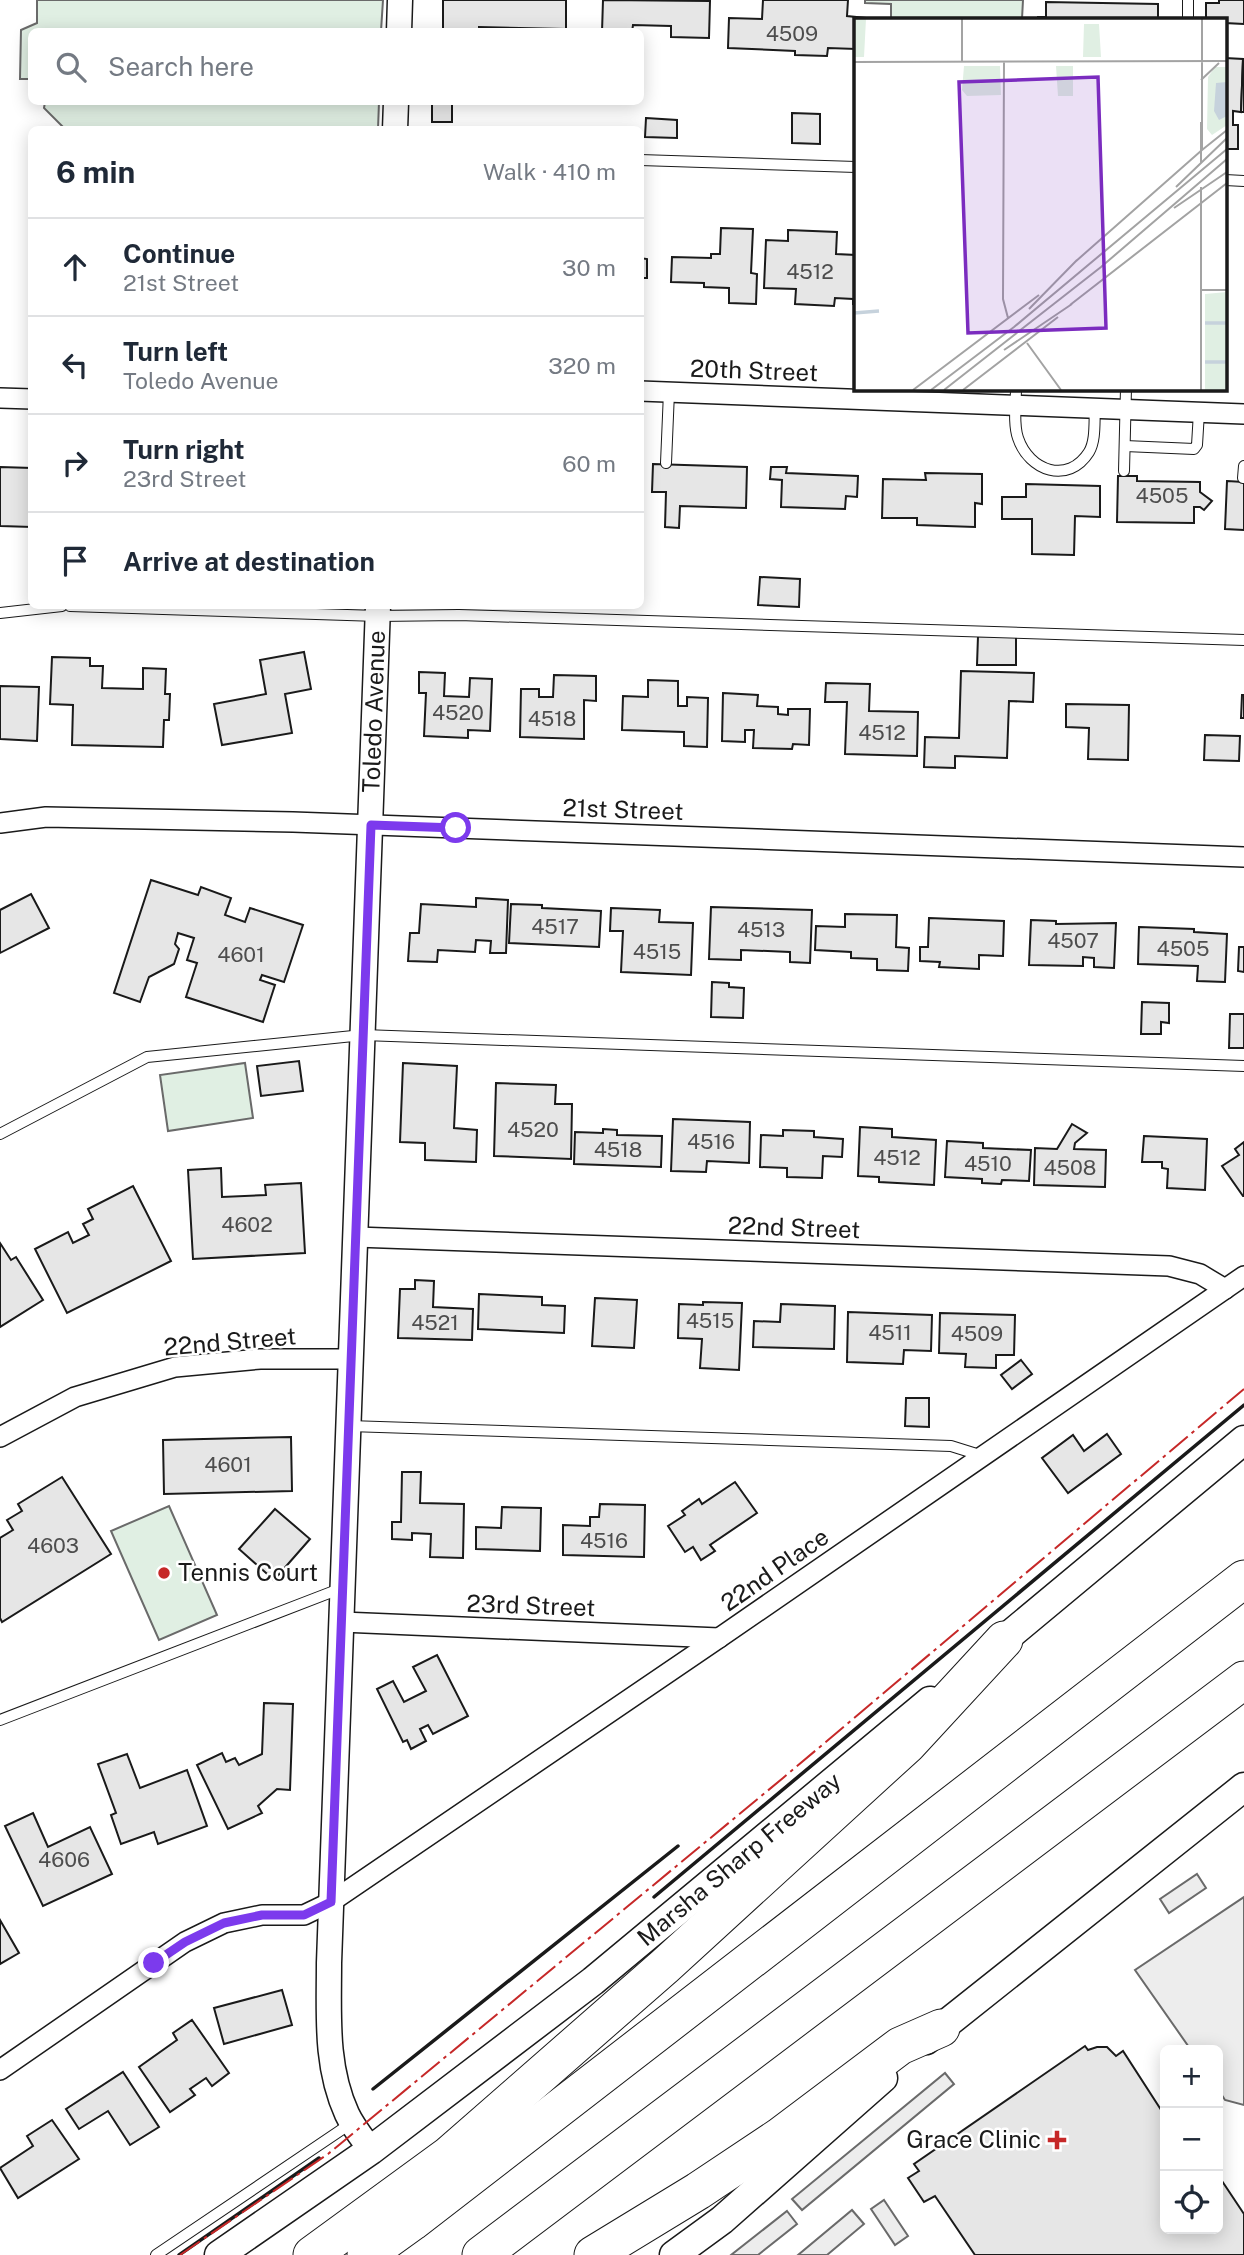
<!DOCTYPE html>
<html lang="en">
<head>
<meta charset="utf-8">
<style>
	body { margin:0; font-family:"Public Sans",sans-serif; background:#f2f2f3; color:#1f2937 }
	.controls { position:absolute; right:21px; bottom:21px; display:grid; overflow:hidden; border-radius:10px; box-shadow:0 4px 18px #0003 }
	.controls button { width:63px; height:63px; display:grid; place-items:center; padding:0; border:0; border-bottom:2px solid #e0e1e3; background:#fff; color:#1f2937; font:35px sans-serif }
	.stop { position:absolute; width:21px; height:21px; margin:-16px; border:5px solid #7c3aed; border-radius:50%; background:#fff }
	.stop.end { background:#7c3aed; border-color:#fff; box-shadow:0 2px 7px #0008 }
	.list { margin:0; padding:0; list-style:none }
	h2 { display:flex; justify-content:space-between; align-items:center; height:91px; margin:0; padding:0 28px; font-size:30px }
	h2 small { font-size:23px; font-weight:400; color:#747a83 }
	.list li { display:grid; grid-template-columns:46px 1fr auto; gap:21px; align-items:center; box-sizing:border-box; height:98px; padding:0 28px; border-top:2px solid #e0e1e3 }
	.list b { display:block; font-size:26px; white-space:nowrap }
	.list p { margin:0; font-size:23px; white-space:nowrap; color:#747a83 }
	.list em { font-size:23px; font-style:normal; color:#747a83 }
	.icon { flex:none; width:38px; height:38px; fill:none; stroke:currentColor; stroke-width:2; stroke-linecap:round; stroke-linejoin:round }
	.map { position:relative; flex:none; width:1244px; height:2255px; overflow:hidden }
	.search { position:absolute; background:#fff; box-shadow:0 4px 18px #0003; left:28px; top:28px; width:616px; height:77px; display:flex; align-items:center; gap:18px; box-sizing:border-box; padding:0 24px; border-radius:10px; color:#747a83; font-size:26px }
	.panel { position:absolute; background:#fff; box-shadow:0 4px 18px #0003; left:28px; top:126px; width:616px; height:483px; border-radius:10px }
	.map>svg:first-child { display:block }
	.green { fill:#e0efe3; stroke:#6a6a6a; stroke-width:2 }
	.parking { fill:#ededed; stroke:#6a6a6a; stroke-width:2 }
	.building { fill:#e6e6e6; stroke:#1a1a1a; stroke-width:2 }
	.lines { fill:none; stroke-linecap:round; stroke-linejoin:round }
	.service-casing { stroke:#1a1a1a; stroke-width:12 }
	.minor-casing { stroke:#1a1a1a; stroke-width:22 }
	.tertiary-casing { stroke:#1a1a1a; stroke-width:27 }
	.secondary-casing { stroke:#1a1a1a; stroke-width:31 }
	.motorway-casing { stroke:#1a1a1a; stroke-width:39 }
	.service { stroke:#fff; stroke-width:10 }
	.minor { stroke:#fff; stroke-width:19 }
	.tertiary { stroke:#fff; stroke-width:24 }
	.secondary { stroke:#fff; stroke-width:28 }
	.motorway { stroke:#fff; stroke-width:37 }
	.wall { stroke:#1a1a1a; stroke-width:3.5 }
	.power { stroke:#c62828; stroke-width:2; stroke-dasharray:24 5 3.5 5; stroke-linecap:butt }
	.route { stroke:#7c3aed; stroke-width:9 }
	.poi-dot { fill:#c62828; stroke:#fff; stroke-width:2.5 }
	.labels { text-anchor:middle; stroke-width:5; stroke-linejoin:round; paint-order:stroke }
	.number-label { font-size:21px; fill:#4d4d4d }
	.street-label { font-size:24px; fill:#1a1a1a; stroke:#fff }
	.poi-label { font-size:24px; fill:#1a1a1a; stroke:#fff; text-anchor:start }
	.inset-river { fill:none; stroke:#c6d2dc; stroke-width:3.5 }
	.inset-road { fill:none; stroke:#a3a3a3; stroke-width:2 }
	.view { fill:#7b2cbf; fill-opacity:0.15; stroke:#7b2cbf; stroke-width:3.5 }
	.inset-edge { fill:none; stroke:#1a1a1a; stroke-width:3.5 }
</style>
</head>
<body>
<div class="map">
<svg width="1244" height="2255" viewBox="0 0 1244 2255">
	<rect width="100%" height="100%" fill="#fff"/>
	<g class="green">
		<polygon points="37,0 383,0 381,31 32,32 31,79 20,79 21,30 37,23"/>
		<polygon points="865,0 1023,0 1022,19 891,19 891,4 865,3"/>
		<polygon points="45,102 379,102 378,129 65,129 44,108"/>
		<polygon points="245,1063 253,1118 168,1131 160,1075"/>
		<polygon points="169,1506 217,1615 159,1640 111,1531"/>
	</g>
	<g class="parking">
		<polygon points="1197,1874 1206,1888 1169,1913 1160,1899"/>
		<polygon points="1244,1897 1244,2105 1225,2100 1218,2089 1218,2050 1191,2050 1135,1970"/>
		<polygon points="945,2073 954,2084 802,2210 792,2199"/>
		<polygon points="884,2200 908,2236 895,2245 871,2209"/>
		<polygon points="852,2210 864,2224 827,2255 798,2255"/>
		<polygon points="787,2211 797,2224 758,2255 731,2255"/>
	</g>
	<g class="building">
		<polygon points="443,0 566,0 566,29 479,27 479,32 443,32"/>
		<polygon points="603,0 710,1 709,38 671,37 671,26 633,25 632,32 602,32"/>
		<polygon points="763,0 848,0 847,16 876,19 856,19 856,49 828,48 827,56 795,55 795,51 728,48 729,18 762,19"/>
		<polygon points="1219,0 1244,0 1244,24 1225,23 1225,19 1206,19 1206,3 1219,3"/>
		<polygon points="1046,2 1158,4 1158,19 1038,19 1038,17 1046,17"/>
		<polygon points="1225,58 1243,59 1241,112 1233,111 1233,125 1238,125 1238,149 1225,149"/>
		<polygon points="1243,59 1244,59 1244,112 1241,112"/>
		<rect x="432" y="102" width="20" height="20"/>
		<polygon points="792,113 820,114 820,144 792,143"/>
		<polygon points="646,118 677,120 677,138 645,137"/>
		<polygon points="721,228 753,229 751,273 757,274 756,304 729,303 729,288 704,287 704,283 671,282 672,257 711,258 711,254 720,254"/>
		<polygon points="788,230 837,232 836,254 856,255 856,304 853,304 853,299 835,298 834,306 795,304 796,289 764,288 766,240 788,241"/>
		<polygon points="640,258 647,259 647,278 641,278 641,295"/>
		<polygon points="653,464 747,467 746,508 680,506 679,528 665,527 666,492 652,492"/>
		<polygon points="0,467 32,468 32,527 0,526"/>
		<polygon points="771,467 787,467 786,473 858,476 857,497 846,496 845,509 781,507 782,480 770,479"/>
		<polygon points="925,473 982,474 982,504 975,503 975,527 917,525 917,518 882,518 883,479 926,480"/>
		<polygon points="1118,476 1137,476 1137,481 1200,482 1200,492 1212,501 1204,510 1200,507 1194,507 1194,523 1117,522"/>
		<polygon points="1227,481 1244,482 1244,530 1225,529"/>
		<polygon points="1026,484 1100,486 1100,517 1075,516 1074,555 1032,554 1032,519 1002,519 1002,497 1026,497"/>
		<polygon points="760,577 800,579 799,607 758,605"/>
		<polygon points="978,636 1016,637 1016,665 977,665"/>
		<polygon points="304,652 311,689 285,694 292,733 222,745 214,704 266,694 260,660"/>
		<polygon points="52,657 90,658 90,666 103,666 102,688 143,689 143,668 166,669 165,694 170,694 169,720 164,720 163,747 72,745 73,705 50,704"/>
		<polygon points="961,671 1034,673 1033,702 1009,701 1007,758 955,756 955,768 924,767 925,737 959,738"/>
		<polygon points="419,672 445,673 444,696 469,697 470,678 492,679 490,731 468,730 468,738 424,736 426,693 419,693"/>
		<polygon points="554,675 596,676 596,701 584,700 584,739 520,737 521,689 539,689 539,697 553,697"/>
		<polygon points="648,680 678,681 678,706 687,706 687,697 708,698 707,747 684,746 684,732 622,730 623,696 648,697"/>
		<polygon points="826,683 870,684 869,711 918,712 917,756 845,754 847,702 825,702"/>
		<polygon points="0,686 39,687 37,741 0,739"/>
		<polygon points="723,693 758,695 757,706 778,707 778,714 788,715 788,709 810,709 809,745 793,744 792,749 753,748 754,730 745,730 745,742 722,741"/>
		<polygon points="1242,695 1244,695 1244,718 1241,718"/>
		<polygon points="1066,704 1129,705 1128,760 1088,759 1089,728 1066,727"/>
		<polygon points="1205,735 1240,736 1239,761 1204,760"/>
		<polygon points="151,880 198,895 201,887 231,898 225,915 245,922 250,908 303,925 284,982 262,975 260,980 275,985 263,1022 186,997 197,963 187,960 194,938 178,933 175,944 179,949 174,964 149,977 140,1002 114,993"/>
		<polygon points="31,894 49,928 0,953 0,910"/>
		<polygon points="476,898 508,900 506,953 490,953 491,941 476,940 475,952 438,950 437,962 408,961 410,933 419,933 421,904 476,907"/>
		<polygon points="511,904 542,905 542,908 601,911 599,947 509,943"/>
		<polygon points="711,907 812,910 810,963 790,962 790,952 741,950 741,960 709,959"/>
		<polygon points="611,908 660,910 659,922 693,923 691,975 621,972 623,931 610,931"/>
		<polygon points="845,914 897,915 896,947 909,948 908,971 877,970 877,959 851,958 851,952 815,950 816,926 845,927"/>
		<polygon points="929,918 1004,921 1003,956 979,955 979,969 939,967 940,962 920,961 920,947 928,947"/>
		<polygon points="1031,920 1056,921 1056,924 1116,923 1114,968 1094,967 1094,958 1083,957 1083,966 1029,965"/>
		<polygon points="1139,927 1194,929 1194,932 1227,934 1225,982 1197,981 1198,966 1138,964"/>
		<polygon points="1239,947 1244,947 1244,972 1238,971"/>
		<polygon points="712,982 729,983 729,987 744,988 743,1018 711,1017"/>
		<polygon points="1142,1002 1169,1003 1169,1023 1161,1022 1161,1034 1141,1034"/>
		<polygon points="1230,1014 1244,1014 1244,1048 1229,1048"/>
		<polygon points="299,1061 303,1091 261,1096 257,1066"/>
		<polygon points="403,1063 457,1066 454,1128 477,1130 476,1162 425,1160 425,1143 400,1142"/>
		<polygon points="496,1083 556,1085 555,1104 572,1104 571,1159 494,1156"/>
		<polygon points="673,1119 750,1122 749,1163 707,1161 706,1172 671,1171"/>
		<polygon points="1072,1124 1087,1133 1075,1143 1074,1149 1106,1150 1105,1187 1034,1185 1035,1148 1057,1149"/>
		<polygon points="860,1127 892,1129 892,1137 936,1140 934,1185 879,1182 879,1177 858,1176"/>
		<polygon points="603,1129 617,1130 617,1135 662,1136 661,1167 574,1164 575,1132 603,1133"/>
		<polygon points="783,1130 814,1131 814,1137 843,1139 842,1157 823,1156 822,1178 787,1177 787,1168 760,1167 761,1135 783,1136"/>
		<polygon points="1144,1136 1207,1139 1205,1190 1167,1188 1168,1169 1162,1168 1162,1162 1142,1162"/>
		<polygon points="947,1141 983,1143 983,1148 1031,1150 1029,1181 1002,1180 1001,1184 982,1183 982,1179 945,1177"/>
		<polygon points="1244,1142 1244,1196 1243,1196 1222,1166 1239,1155 1235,1149"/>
		<polygon points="221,1168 222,1197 266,1195 265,1185 301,1183 305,1253 193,1259 188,1170"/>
		<polygon points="133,1186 171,1261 67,1313 35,1249 68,1232 73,1243 89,1235 83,1224 93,1219 88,1209"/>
		<polygon points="0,1243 11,1260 16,1257 43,1300 0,1327"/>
		<polygon points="415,1280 434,1281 433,1307 473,1309 472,1340 398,1338 400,1289 415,1289"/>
		<polygon points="479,1294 542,1297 542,1305 565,1306 564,1333 478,1329"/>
		<polygon points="595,1298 637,1300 634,1348 592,1346"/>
		<polygon points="703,1302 742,1303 739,1370 700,1368 702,1339 678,1338 679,1304 703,1305"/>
		<polygon points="781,1304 835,1306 834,1349 753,1347 754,1321 780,1322"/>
		<polygon points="848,1312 932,1315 931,1351 904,1350 903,1364 847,1362"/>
		<polygon points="940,1313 1015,1315 1014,1355 996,1355 996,1368 965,1367 966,1354 939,1353"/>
		<polygon points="1021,1360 1032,1374 1012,1389 1001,1375"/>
		<polygon points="906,1398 929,1398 929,1427 905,1426"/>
		<polygon points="1107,1434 1121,1454 1068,1493 1042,1458 1073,1435 1084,1451"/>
		<polygon points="291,1437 292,1491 164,1494 163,1440"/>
		<polygon points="402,1472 421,1472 420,1503 464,1504 463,1558 430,1557 431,1534 412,1533 412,1540 392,1539 392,1522 401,1522"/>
		<polygon points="62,1477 111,1554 2,1622 0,1618 0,1538 13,1530 7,1520 22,1511 18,1504"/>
		<polygon points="735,1482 757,1513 710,1545 715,1551 701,1560 693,1547 685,1552 668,1526 685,1515 682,1511 699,1499 702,1504"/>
		<polygon points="600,1504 645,1505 644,1557 563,1555 563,1525 590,1526 590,1517 599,1517"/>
		<polygon points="502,1507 541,1508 540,1551 476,1549 476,1527 501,1528"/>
		<polygon points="275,1509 310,1539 274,1580 239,1549"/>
		<polygon points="437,1655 468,1716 433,1734 428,1725 420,1729 426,1741 411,1749 407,1740 403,1742 377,1689 393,1681 404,1702 426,1691 413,1667"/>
		<polygon points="264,1703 293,1704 290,1790 277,1789 258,1806 262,1813 228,1829 197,1765 222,1753 226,1762 235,1758 239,1765 262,1754"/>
		<polygon points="127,1754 140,1788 187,1770 207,1826 158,1844 154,1832 121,1844 111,1815 116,1813 98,1764"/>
		<polygon points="33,1813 48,1847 90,1827 112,1874 43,1906 5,1826"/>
		<polygon points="0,1920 19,1953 0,1964"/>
		<polygon points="282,1990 292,2025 224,2044 214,2008"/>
		<polygon points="192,2020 229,2073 212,2086 206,2078 190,2089 195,2095 170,2112 139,2067 177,2040 173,2033"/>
		<polygon points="1085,2046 1088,2050 1097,2047 1107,2047 1116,2056 1123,2051 1165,2116 1165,2229 1218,2229 1218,2183 1222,2181 1244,2214 1244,2255 975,2255 935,2196 924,2202 908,2178 919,2171 914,2164"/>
		<polygon points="123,2072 159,2127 130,2145 108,2111 79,2129 66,2109"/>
		<polygon points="52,2120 79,2159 18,2198 0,2168 33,2146 27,2136"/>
	</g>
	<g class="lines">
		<defs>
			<g id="service">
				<polyline points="1188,19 1188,0"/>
				<polyline points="640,160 856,167"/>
				<polyline points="1225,180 1244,181"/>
				<path d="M1016,388C1016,403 1013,424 1018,438C1029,471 1068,485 1089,452C1096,440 1094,422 1095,408"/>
				<polyline points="1125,446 1194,449 1197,445 1199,412"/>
				<polyline points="666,463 669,392"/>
				<polyline points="1124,471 1126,388"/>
				<polyline points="1243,478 1244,466"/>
				<polyline points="70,606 378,616 459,615 1244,640"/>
				<polyline points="0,613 62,606"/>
				<polyline points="0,1134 147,1057 363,1035 1244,1066"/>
				<polyline points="349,1426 951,1446 983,1456"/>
				<polyline points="0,1720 342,1588"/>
				<polyline points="156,2255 350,2124"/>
			</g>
			<g id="minor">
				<polyline points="640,391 1244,414"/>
				<polyline points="0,398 32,399"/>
				<polyline points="0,823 46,817 293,822 1244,857"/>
				<polyline points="356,1237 1169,1266 1200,1274 1225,1289"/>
				<polyline points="0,1437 75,1397 175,1367 260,1359 351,1359"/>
				<polyline points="342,1622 719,1638"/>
				<polyline points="0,2070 185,1942 224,1923 262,1915 304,1915 331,1902 719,1638 1244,1276"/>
			</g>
			<g id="tertiary">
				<polyline points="399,32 400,0"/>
				<polyline points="395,130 396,102"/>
				<path id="s1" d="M371,2150C363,2139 353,2127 347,2114C325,2066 329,2015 329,1963L378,606"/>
			</g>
			<g id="secondary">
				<polyline points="988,1653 1244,1440"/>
				<polyline points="926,2040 1244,1787"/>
				<path id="s2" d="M219,2255L371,2150L593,1981L930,1701"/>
				<polyline points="674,2255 722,2220 883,2078"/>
			</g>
			<g id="motorway">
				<polyline points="312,2255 449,2155 665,1966 908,1744 1004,1640"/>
				<polyline points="366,2255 412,2222 1244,1579"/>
				<polyline points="481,2255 1244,1680"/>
				<polyline points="593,2255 698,2191 779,2137 900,2046 941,2028"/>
			</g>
		</defs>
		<use href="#service" class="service-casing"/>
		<use href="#minor" class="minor-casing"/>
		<use href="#tertiary" class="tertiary-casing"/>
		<use href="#secondary" class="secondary-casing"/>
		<use href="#motorway" class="motorway-casing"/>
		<use href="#service" class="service"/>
		<use href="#minor" class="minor"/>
		<use href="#tertiary" class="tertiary"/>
		<use href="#secondary" class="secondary"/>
		<use href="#motorway" class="motorway"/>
		<g class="wall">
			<polyline points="654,1897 1244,1405"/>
			<polyline points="373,2089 678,1846"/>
			<polyline points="179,2255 319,2158"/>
		</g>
		<polyline class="power" points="180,2255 328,2154 783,1778 1244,1389"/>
	</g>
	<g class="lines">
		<polyline class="route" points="154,1963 185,1942 224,1923 262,1915 304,1915 331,1902 371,825 456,828"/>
	</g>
	<g class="poi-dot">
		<circle cx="164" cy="1573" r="7"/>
		<path d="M1053.5 2129.5h7v7h7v7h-7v7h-7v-7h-7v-7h7z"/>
	</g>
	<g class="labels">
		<g class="number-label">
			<text x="792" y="41">4509</text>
			<text x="810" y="279">4512</text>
			<text x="1162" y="503">4505</text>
			<text x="458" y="720">4520</text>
			<text x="552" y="726">4518</text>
			<text x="882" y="740">4512</text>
			<text x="555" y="934">4517</text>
			<text x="761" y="937">4513</text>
			<text x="1073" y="948">4507</text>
			<text x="1183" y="956">4505</text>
			<text x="657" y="959">4515</text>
			<text x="241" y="962">4601</text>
			<text x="533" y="1137">4520</text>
			<text x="711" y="1149">4516</text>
			<text x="618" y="1157">4518</text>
			<text x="897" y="1165">4512</text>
			<text x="988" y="1171">4510</text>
			<text x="1070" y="1175">4508</text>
			<text x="247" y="1232">4602</text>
			<text x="710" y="1328">4515</text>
			<text x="435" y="1330">4521</text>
			<text x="890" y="1340">4511</text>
			<text x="977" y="1341">4509</text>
			<text x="228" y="1472">4601</text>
			<text x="604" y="1548">4516</text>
			<text x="53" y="1553">4603</text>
			<text x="64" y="1867">4606</text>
		</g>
		<g class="street-label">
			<text transform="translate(754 371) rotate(2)" y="8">20th Street</text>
			<text dy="8" stroke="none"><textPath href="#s1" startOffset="1449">Toledo Avenue</textPath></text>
			<text transform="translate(623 810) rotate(2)" y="8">21st Street</text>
			<text transform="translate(794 1228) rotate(2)" y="8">22nd Street</text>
			<text transform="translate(230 1342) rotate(-5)" y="8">22nd Street</text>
			<text transform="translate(775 1570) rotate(-35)" y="8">22nd Place</text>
			<text transform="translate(531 1606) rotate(2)" y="8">23rd Street</text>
			<text dy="8" stroke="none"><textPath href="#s2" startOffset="654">Marsha Sharp Freeway</textPath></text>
		</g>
		<g class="poi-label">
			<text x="178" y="1581">Tennis Court</text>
			<text x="1041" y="2148" text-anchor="end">Grace Clinic</text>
		</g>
	</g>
	<g transform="translate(854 18)">
		<rect width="373" height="373" fill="#fff"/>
		<path d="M0,1H12L10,39H0ZM230,6H245L247,39H229ZM110,48H146L147,77L113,78L108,72ZM202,48H219V78H204ZM361,49H373V107L358,117L353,111L354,59ZM373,274V372H351V276Z" fill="#e0efe3"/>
		<path d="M373,64V98L365,102L360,93L362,65Z" fill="#c6d2dc"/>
		<path class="inset-river" d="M0,295L25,293M351,305H373M351,344H373"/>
		<path class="inset-road" d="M0,44L373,43M108,44V1M150,44L149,281L154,300M347,62L365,45M347,104V145M348,132V1M348,132L373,112M322,169L373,120M347,169V206M347,183V372M320,190L373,154M221,244L348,132M347,272H373M216,287L373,165M175,291L223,242M173,325L207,372M150,332L218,286M59,372L185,277M77,372L160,309L373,131M90,372L247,249L373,141M109,372L204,299"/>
		<path class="view" d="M244,59L252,310L114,315L105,64Z"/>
		<rect width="373" height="373" class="inset-edge"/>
	</g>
</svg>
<div class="controls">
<button>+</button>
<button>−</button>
<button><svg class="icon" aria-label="locate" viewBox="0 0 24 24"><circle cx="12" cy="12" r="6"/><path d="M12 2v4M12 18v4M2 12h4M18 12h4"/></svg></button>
</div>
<div class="stop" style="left:456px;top:828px"></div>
<div class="stop end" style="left:154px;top:1963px"></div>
<div class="search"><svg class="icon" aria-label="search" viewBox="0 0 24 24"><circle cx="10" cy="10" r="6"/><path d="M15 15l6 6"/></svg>Search here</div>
<section class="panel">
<h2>6 min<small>Walk · 410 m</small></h2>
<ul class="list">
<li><svg class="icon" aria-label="ahead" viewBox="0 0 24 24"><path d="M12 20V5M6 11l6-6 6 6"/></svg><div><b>Continue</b><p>21st Street</p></div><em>30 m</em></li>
<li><svg class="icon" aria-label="left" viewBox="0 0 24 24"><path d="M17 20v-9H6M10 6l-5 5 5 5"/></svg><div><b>Turn left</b><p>Toledo Avenue</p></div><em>320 m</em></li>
<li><svg class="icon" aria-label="right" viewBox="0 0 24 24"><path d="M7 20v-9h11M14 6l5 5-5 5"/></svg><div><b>Turn right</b><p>23rd Street</p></div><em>60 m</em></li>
<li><svg class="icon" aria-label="arrive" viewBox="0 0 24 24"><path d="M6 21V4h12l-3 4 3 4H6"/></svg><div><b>Arrive at destination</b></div></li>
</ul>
</section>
</div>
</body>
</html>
